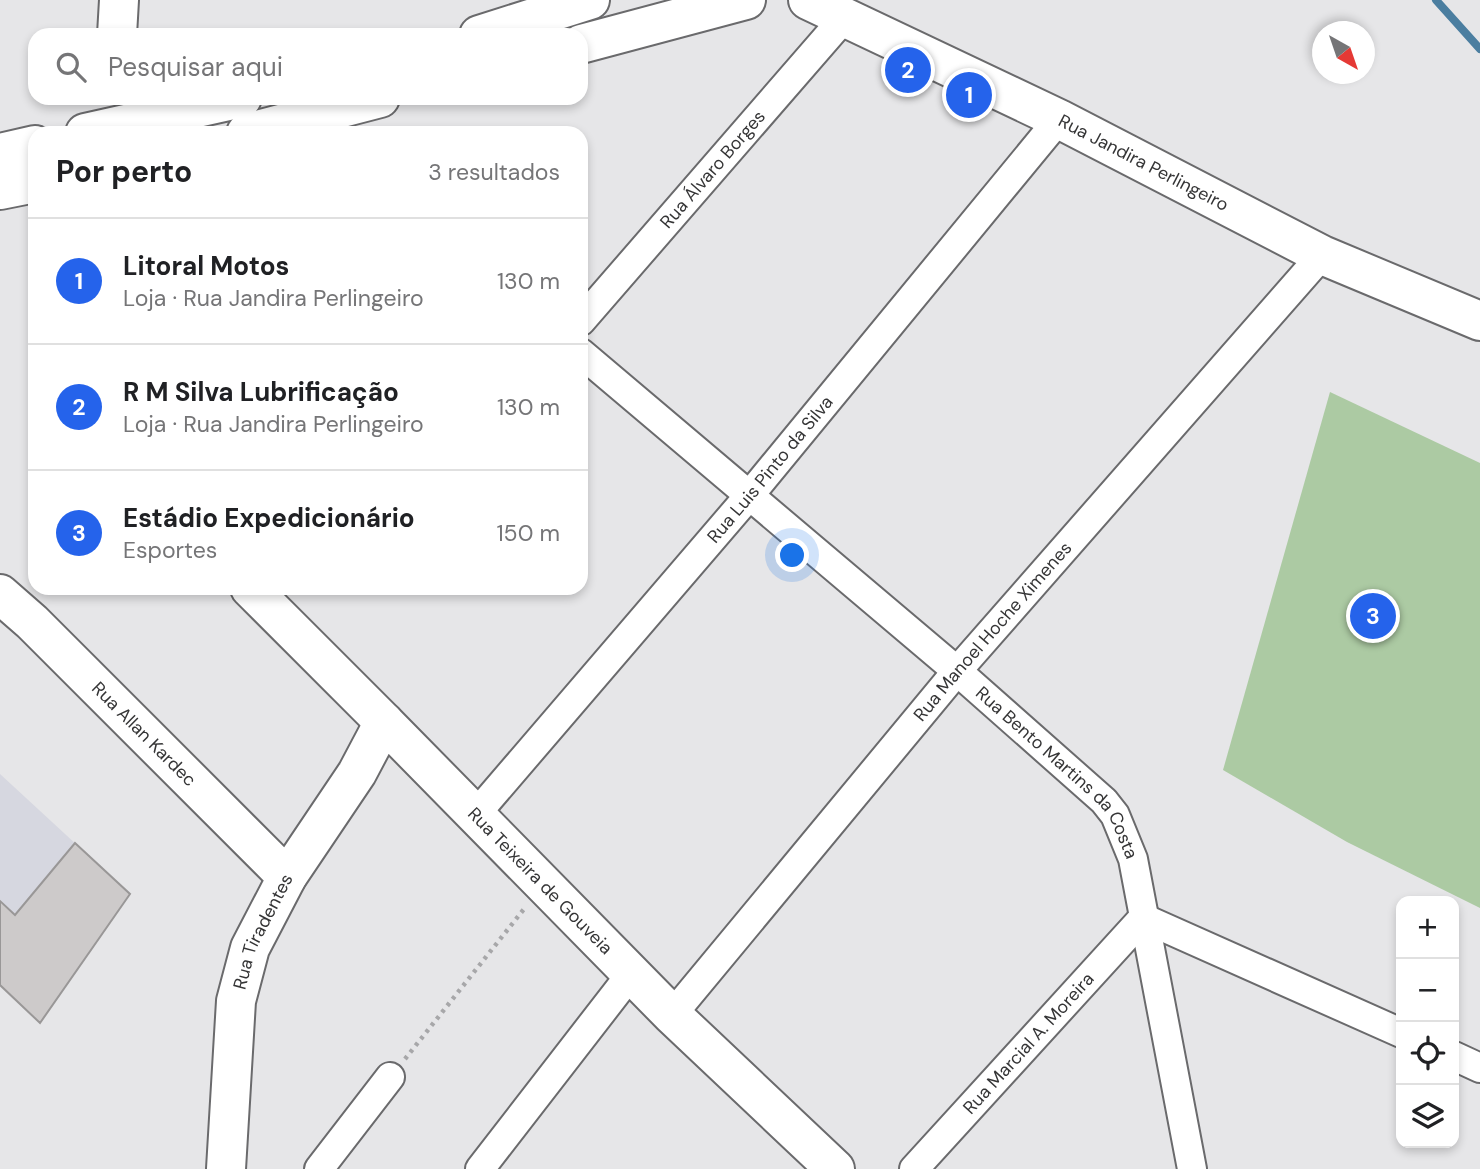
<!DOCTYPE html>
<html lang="pt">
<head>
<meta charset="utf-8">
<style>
	body { margin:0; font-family:"DM Sans",sans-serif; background:#f2f2f2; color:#202124 }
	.controls { position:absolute; right:21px; bottom:21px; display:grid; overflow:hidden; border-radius:14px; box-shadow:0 4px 10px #0003 }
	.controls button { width:63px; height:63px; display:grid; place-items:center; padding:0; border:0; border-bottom:2px solid #e0e0e0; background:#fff; color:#202124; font:35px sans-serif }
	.compass { position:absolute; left:1312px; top:21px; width:63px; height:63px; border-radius:50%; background:#fff; box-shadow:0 4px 10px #0003; rotate:140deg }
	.you { position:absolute; left:793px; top:556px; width:24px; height:24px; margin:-18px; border:5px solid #fff; border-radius:50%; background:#1a73e8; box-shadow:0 0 0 10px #1a73e833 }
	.badge { display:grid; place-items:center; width:46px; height:46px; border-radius:50%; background:#2563eb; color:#fff; font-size:23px; font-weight:700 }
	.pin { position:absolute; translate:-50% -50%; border:4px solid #fff; box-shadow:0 2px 7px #0006 }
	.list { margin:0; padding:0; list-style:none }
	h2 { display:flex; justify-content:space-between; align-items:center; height:91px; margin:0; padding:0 28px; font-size:30px }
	h2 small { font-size:23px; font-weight:400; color:#757577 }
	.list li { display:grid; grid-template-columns:46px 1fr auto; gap:21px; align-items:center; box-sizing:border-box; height:126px; padding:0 28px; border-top:2px solid #e0e0e0 }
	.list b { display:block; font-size:26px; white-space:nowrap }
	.list p { margin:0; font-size:23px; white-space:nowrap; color:#757577 }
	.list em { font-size:23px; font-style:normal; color:#757577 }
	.icon { flex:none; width:38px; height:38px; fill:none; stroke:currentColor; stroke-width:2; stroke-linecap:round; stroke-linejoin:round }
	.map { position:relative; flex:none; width:1480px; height:1169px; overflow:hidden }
	.search { position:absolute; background:#fff; box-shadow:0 4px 10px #0003; left:28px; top:28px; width:560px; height:77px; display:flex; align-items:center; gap:18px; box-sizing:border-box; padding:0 24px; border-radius:21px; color:#757577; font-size:26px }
	.panel { position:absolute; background:#fff; box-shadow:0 4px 10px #0003; left:28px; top:126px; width:560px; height:469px; border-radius:21px }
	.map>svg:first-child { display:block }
	.built { fill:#d6d7e0 }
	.green { fill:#accaa3 }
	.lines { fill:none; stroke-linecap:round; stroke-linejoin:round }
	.stream { stroke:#4b7ea0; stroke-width:8 }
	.building { fill:#cdcaca; stroke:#999797; stroke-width:2 }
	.street-casing { stroke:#6a6a6c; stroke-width:32 }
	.secondary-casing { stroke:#6a6a6c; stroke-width:42 }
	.highway-casing { stroke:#6a6a6c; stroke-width:42 }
	.path { stroke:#a7a7a9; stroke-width:4.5; stroke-dasharray:3.5 5; stroke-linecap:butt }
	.street { stroke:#fff; stroke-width:28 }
	.secondary { stroke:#fff; stroke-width:38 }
	.highway { stroke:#fff; stroke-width:38 }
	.labels { text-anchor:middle; stroke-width:6; stroke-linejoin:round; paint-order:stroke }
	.street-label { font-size:18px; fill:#353536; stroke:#fff }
</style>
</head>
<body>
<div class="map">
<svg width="1480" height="1169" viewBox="0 0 1480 1169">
	<rect width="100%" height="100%" fill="#e6e6e8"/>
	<polygon class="built" points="0,774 130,894 40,1023 0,985"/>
	<polygon class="green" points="1330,392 1480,463 1480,908 1347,842 1223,770"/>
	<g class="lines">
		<polyline class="stream" points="1436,0 1480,49"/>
	</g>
	<polygon class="building" points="75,843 130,894 40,1023 0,985 0,901 15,915"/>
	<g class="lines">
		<defs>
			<g id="street">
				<path id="s1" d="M581,321L844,18"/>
				<path id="s2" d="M581,353L957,671L1104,801L1115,815L1133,859L1192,1169"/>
				<path id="s3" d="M476,814L748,497L1059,119"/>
				<polyline points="1143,918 1401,1033"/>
				<path id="s4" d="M672,1015L957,671L1322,255"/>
				<polyline points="1454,1056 1480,1068"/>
				<polyline points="319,1169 390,1077"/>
				<polyline points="480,1169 631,974"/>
				<path id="s5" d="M914,1169L1143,918"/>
			</g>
			<g id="secondary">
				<path id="s6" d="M808,0L1059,119L1322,255L1480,321"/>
				<polyline points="117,35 119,0"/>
				<polyline points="479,35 590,0"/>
				<polyline points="581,44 746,0"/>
				<polyline points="85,133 242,98"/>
				<polyline points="246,133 380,98"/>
				<polyline points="0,153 35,145"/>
				<polyline points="0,190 35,183"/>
				<polyline points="250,588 384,722"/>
				<path id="s7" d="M0,594L32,622L287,877"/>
			</g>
			<g id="highway">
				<path id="s8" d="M226,1169L236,1001L250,948L287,877L357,773L384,722L672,1015L835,1169"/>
			</g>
		</defs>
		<use href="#street" class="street-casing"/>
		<use href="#secondary" class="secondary-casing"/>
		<use href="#highway" class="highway-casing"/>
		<polyline class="path" points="405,1059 524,909"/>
		<use href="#street" class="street"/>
		<use href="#secondary" class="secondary"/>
		<use href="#highway" class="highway"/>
	</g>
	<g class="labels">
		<g class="street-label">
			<text dy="6" stroke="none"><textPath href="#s6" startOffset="373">Rua Jandira Perlingeiro</textPath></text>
			<text dy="6" stroke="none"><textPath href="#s1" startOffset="201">Rua Álvaro Borges</textPath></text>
			<text dy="6" stroke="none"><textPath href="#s3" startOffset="453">Rua Luis Pinto da Silva</textPath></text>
			<text dy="6" stroke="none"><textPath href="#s4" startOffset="500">Rua Manoel Hoche Ximenes</textPath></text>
			<text dy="6" stroke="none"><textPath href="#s7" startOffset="201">Rua Allan Kardec</textPath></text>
			<text dy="6" stroke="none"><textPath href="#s2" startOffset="637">Rua Bento Martins da Costa</textPath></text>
			<text dy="6" stroke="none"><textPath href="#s8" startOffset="709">Rua Teixeira de Gouveia</textPath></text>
			<text dy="6" stroke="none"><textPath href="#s8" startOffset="243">Rua Tiradentes</textPath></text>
			<text dy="6" stroke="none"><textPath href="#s5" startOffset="170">Rua Marcial A. Moreira</textPath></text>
		</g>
	</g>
</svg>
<div class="controls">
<button>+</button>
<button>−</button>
<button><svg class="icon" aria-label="locate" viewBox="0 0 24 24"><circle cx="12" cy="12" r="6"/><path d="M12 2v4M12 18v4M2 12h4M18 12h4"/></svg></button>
<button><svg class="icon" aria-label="layers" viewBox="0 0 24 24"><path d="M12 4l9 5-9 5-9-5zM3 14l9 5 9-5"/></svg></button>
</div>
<svg class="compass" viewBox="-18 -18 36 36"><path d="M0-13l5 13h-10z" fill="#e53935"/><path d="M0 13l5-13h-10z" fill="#757577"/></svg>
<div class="you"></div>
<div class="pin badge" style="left:969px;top:95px">1</div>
<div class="pin badge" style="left:908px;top:70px">2</div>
<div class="pin badge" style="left:1373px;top:616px">3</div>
<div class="search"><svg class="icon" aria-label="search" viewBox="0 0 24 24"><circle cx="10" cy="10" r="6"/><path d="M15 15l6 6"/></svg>Pesquisar aqui</div>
<section class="panel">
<h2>Por perto<small>3 resultados</small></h2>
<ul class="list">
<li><span class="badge">1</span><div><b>Litoral Motos</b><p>Loja · Rua Jandira Perlingeiro</p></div><em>130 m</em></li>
<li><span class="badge">2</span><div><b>R M Silva Lubrificação</b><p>Loja · Rua Jandira Perlingeiro</p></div><em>130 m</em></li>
<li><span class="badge">3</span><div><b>Estádio Expedicionário</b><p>Esportes</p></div><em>150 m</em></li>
</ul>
</section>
</div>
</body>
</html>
